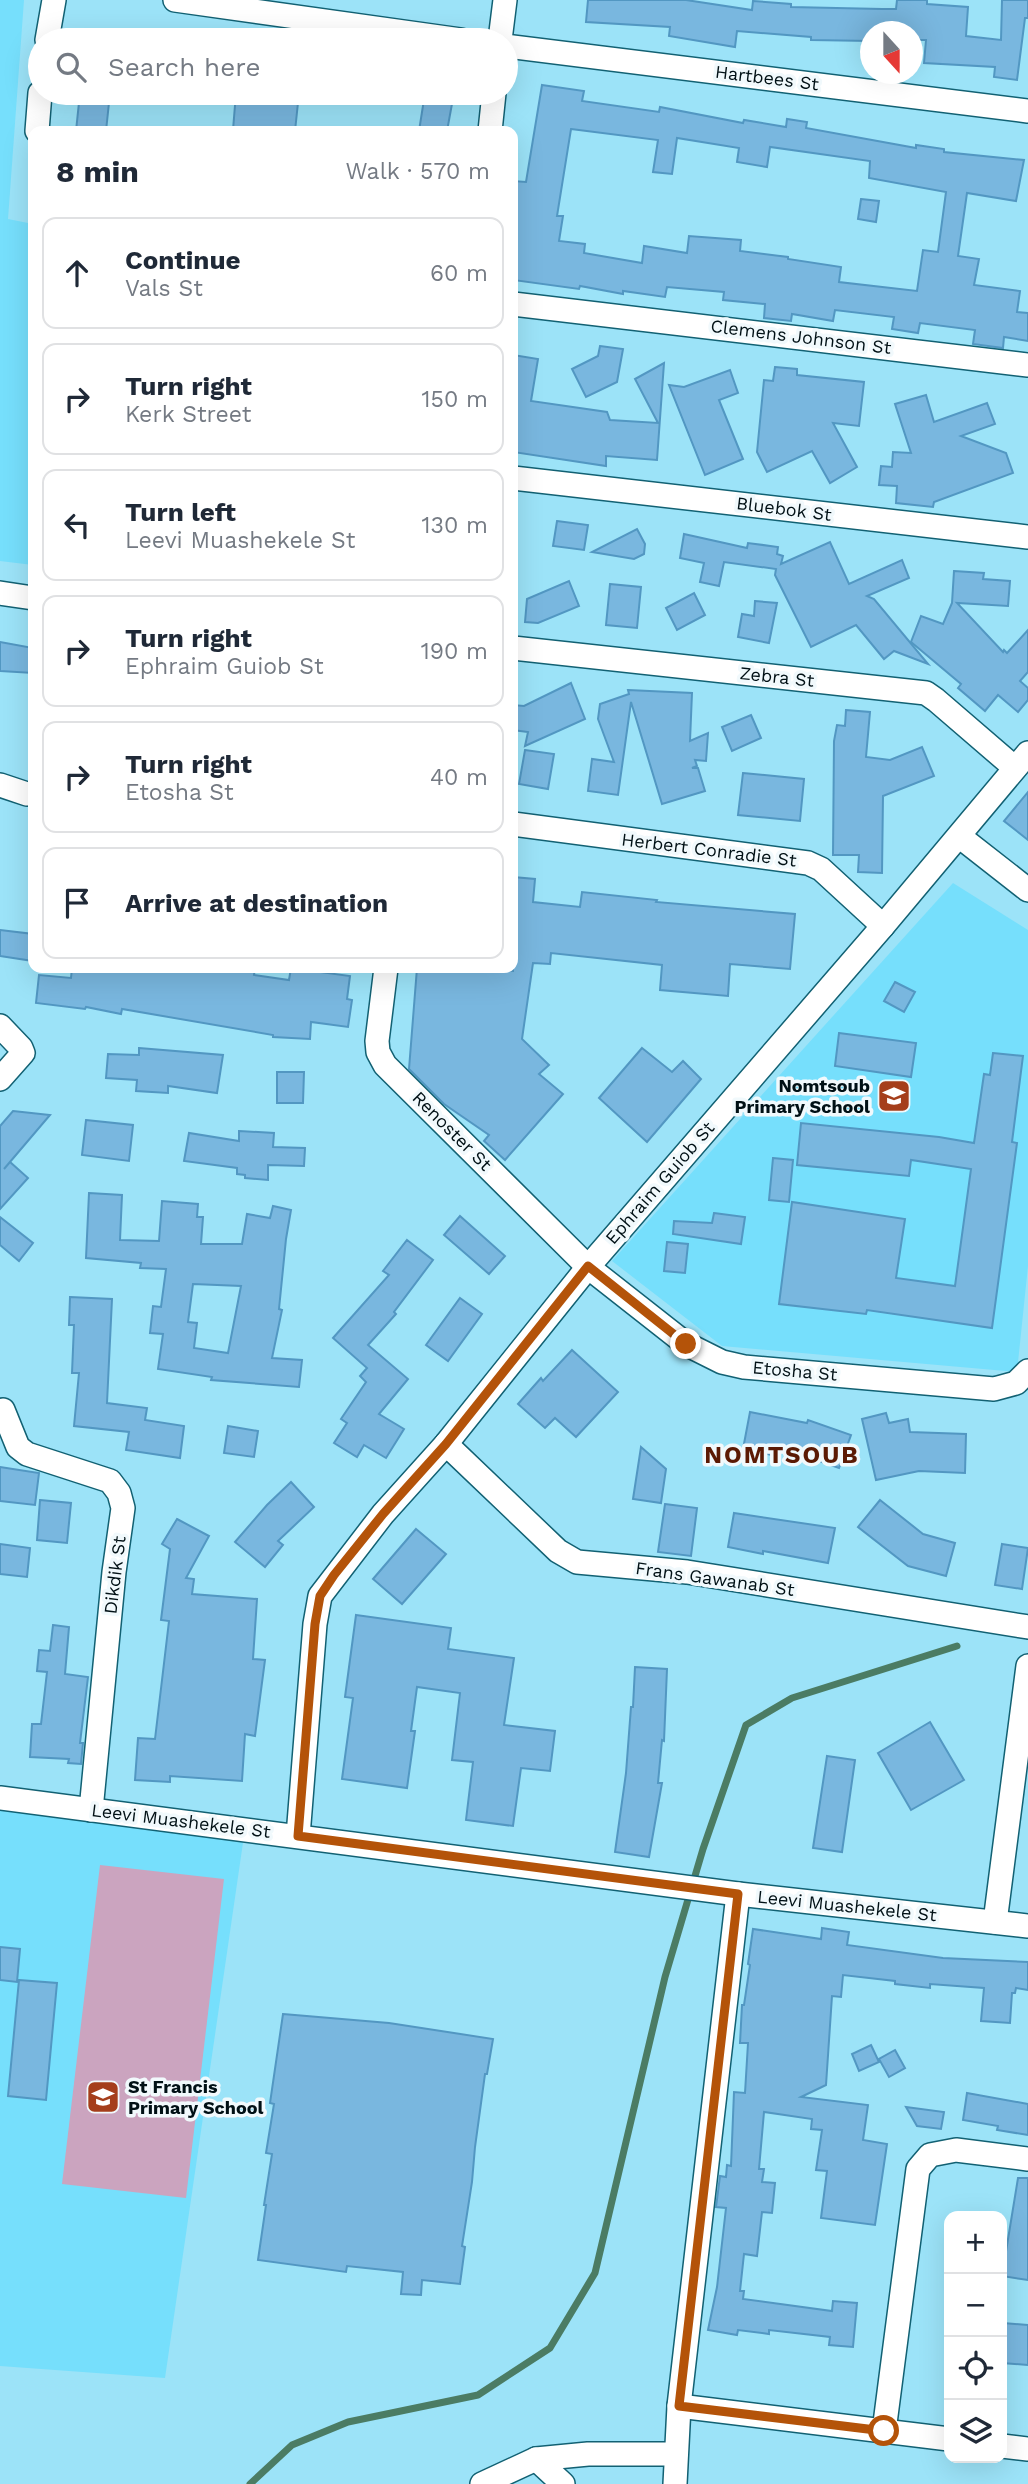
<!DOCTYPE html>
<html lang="en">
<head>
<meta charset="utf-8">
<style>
	body { margin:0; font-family:"Work Sans",sans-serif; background:#f6f6f7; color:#1f2937 }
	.controls { position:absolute; right:21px; bottom:21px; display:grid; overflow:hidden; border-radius:14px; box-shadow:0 7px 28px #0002 }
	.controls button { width:63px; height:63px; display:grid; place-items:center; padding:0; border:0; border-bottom:2px solid #e0e1e3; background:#fff; color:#1f2937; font:35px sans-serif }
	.compass { position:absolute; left:860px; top:21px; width:63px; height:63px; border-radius:50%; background:#fff; box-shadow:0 7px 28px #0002; rotate:159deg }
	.stop { position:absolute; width:21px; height:21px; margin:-16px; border:5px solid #b45309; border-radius:50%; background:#fff }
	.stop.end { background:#b45309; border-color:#fff; box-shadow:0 2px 7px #0008 }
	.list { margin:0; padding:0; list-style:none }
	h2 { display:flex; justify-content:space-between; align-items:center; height:91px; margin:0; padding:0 28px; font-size:30px }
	h2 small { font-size:23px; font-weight:400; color:#747a83 }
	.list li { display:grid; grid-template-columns:46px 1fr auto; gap:21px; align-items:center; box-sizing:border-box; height:112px; margin:0 14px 14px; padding:0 14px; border:2px solid #e0e1e3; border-radius:14px }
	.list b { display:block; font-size:26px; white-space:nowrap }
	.list p { margin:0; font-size:23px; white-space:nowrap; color:#747a83 }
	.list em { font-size:23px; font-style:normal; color:#747a83 }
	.icon { flex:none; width:38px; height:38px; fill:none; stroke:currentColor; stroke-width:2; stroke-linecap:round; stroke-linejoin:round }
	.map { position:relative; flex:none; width:1028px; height:2484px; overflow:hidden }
	.search { position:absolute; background:#fff; box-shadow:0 7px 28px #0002; left:28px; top:28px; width:490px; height:77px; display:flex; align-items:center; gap:18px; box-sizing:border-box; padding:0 24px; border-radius:38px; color:#747a83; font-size:26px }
	.panel { position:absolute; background:#fff; box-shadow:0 7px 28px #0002; left:28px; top:126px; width:490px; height:847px; border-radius:14px }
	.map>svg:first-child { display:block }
	.built { fill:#76dffc }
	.green { fill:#cba4bf }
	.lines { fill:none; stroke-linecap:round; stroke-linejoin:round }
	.stream { stroke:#4b7c64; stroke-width:7 }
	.building { fill:#79b7df; stroke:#5297c2; stroke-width:2; fill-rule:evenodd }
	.street-casing { stroke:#126173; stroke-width:26 }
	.street { stroke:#fff; stroke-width:23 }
	.route { stroke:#b45309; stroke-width:9 }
	.labels { text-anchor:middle; stroke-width:7; stroke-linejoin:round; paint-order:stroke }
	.street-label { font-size:18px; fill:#001015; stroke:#f1f9fc }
	.poi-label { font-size:18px; font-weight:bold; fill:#001015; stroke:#f1f9fc; text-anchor:end }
	.district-label { font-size:24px; font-weight:bold; letter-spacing:2px; fill:#5b1a04; stroke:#f1f9fc }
</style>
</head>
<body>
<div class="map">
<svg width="1028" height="2484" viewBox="0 0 1028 2484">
	<rect width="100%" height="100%" fill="#9ce3f8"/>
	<g class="built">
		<polygon points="0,0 24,0 8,219 33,224 33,565 0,561"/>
		<polygon points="953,883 1028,930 1028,1266 1017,1372 722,1346 612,1261"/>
		<polygon points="0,1798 245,1829 165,2378 0,2366"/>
	</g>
	<polygon class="green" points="100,1865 224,1879 186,2198 62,2184"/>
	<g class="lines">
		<polyline class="stream" points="250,2484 292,2445 348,2422 478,2395 550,2348 595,2273 665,1977 703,1849 746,1725 792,1698 957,1646"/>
	</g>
	<g class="building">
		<polygon points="588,0 686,0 752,10 753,1 791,4 791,7 882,9 896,9 897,0 927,0 927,4 968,7 966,36 1001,40 1002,0 1028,0 1028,18 1025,18 1017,80 994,77 995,67 924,63 926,40 913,40 913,32 871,32 871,41 811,40 811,37 737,31 735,47 669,36 670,27 586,22"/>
		<path d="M542,85L584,91L582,101L659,112L660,107L743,123L744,120L786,127L787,119L807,122L806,128L916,148V145L944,149V152L1024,160L1016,201L967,193L958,256L979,259L974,285L1020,291L1017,312L1028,313V341L1004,337L1003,348L973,344L975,330L920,323L918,333L892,329L894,317L835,310L833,321L792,314L791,321L764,318L765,304L723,300L724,292L667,287L665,297L623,291V294L580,286L579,289L513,280V181L526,182ZM571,129L658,140L653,172L672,174L677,138L739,148L737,162L767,167L770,147L870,161L869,178L946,192L938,252L923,250L917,291L839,282L841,267L788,259V257L740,251L741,240L689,236L687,253L644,246L642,263L584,253L585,244L559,241L563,216H557Z"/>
		<polygon points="80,93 110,93 106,131 76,131"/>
		<polygon points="236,93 270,95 270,93 299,93 295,131 233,130"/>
		<polygon points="425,93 454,93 447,131 419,131"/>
		<polygon points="861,199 879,201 876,222 858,219"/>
		<polygon points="600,346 623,349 617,382 586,397 572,369 598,356"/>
		<polygon points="513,355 538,359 531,401 607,412 610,420 658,423 635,379 664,363 657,460 606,456 606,466 513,452"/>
		<polygon points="775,367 797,369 797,375 864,382 859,426 833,423 857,467 830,483 812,451 767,472 757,452 764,380 773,381"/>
		<polygon points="730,370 738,393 719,400 743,459 705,475 669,385 684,387"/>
		<polygon points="926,395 934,422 987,403 995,424 961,436 1006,453 1013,473 934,502 933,507 896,503 897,486 879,485 881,466 892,467 893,452 911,453 895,404"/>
		<polygon points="557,521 588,525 584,550 553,546"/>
		<polygon points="637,529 645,544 644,554 634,559 592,552"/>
		<polygon points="684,534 747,548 748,543 778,547 777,554 783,556 781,564 830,542 849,584 902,560 909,578 867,596 874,599 928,664 894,651 884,659 856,625 811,647 775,575 776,569 724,562 719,586 700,582 704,563 680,558"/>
		<polygon points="954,571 984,573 983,579 1010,581 1008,606 957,603 1003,652 1004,650 1007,653 1028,630 1028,672 1020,681 1028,688 1028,700 1018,712 998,695 985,711 958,688 961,684 911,642 921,616 943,624 952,603"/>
		<polygon points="569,581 579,606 538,623 525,622 527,599"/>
		<polygon points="610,584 641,587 637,628 606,625"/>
		<polygon points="694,593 705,615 677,630 666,608"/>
		<polygon points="755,601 777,603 769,643 738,637 742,614 754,616"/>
		<polygon points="0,642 33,648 33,673 0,671"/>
		<polygon points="571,683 585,719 525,746 528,732 513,730 513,705 524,706"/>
		<polygon points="628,690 692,693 690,741 708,733 706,761 695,760 697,766 692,768 698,768 705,791 662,804 631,702 618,795 588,791 592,759 614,762 598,719 600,704 629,694"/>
		<polygon points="846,710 870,712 866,757 890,760 922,747 934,776 883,796 882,873 858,872 859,855 833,855 834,741 837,725 845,726"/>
		<polygon points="751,715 761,738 732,751 722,727"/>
		<polygon points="525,750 554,754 548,789 519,784"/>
		<polygon points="743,773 804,779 800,821 738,815"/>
		<polygon points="1028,792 1028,840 1004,821"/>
		<polygon points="513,877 535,879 533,902 580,907 582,892 657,900 656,902 795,914 790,969 730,964 728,996 660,990 662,965 551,953 550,964 533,963 522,1039 549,1065 539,1074 563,1094 505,1160 484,1141 489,1135 444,1104 409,1069 417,968 485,968 513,971"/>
		<polygon points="0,930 33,934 33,961 0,956"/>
		<polygon points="72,968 255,968 254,975 289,980 291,968 350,976 347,999 352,1000 348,1027 311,1022 310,1039 273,1037 273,1035 122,1009 121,1014 86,1007 85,1009 36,1003 39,975 71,978"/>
		<polygon points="895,982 915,992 904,1012 884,1001"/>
		<polygon points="839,1033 916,1043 911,1077 835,1066"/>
		<polygon points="139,1048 223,1055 217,1093 168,1086 168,1093 136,1091 137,1080 106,1078 108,1054 139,1055"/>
		<polygon points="642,1048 672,1072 683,1061 701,1079 647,1142 599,1098"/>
		<polygon points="993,1053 1023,1056 1012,1142 1017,1143 992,1328 867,1310 866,1314 779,1304 792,1202 905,1219 896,1278 955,1286 971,1169 911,1160 909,1176 797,1165 801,1123 939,1137 974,1143 984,1074 990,1075"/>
		<polygon points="277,1072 304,1072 303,1103 277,1103"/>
		<polygon points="13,1111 50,1115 4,1169 10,1162 28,1178 0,1209 0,1126"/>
		<polygon points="86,1120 133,1125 129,1161 82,1155"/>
		<polygon points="239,1131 274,1133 273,1147 305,1148 304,1166 268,1165 268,1180 245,1178 245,1175 237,1174 237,1168 184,1161 189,1133 239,1141"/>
		<polygon points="773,1158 793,1160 789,1202 769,1200"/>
		<path d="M89,1193L122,1195L120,1240L159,1241L162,1201L198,1204L197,1217H203L201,1244H242L247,1214L270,1218L273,1206L291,1210L286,1239L279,1309L282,1310L272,1358L302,1360L299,1387L211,1380L212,1377L158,1369L163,1334L150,1333L153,1306L161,1307L166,1269L140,1268L141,1263L86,1258ZM193,1284L241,1286L228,1353L194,1348L197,1323L188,1322Z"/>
		<polygon points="714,1213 745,1217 741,1244 673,1234 674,1221 712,1223"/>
		<polygon points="460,1216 505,1256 489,1274 444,1235"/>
		<polygon points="0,1217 33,1243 19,1261 0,1245"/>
		<polygon points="407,1240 433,1260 394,1312 396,1314 368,1345 408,1379 379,1414 404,1429 386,1458 364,1445 357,1457 334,1443 347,1423 341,1419 366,1382 360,1376 367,1368 333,1338 389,1275 383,1271"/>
		<polygon points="667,1242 688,1244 685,1273 664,1271"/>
		<polygon points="70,1297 112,1299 107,1403 147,1408 145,1420 184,1426 180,1458 126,1450 129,1432 74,1426 79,1373 72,1373 74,1325 69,1325"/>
		<polygon points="460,1298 482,1314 448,1361 426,1345"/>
		<polygon points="572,1350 618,1392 576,1437 555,1418 545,1428 518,1404 541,1378 543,1381"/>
		<polygon points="750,1412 807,1423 808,1420 851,1435 839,1468 779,1447 777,1456 743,1449"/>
		<polygon points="886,1413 889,1423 908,1419 910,1432 966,1434 965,1473 919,1471 876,1480 862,1419"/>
		<polygon points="228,1426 258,1431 254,1457 224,1453"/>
		<polygon points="641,1447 666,1469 661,1503 633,1499"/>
		<polygon points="0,1467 39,1473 35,1505 0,1501"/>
		<polygon points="291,1482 314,1507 278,1541 283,1545 265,1567 235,1542 267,1505"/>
		<polygon points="40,1500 71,1503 67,1543 37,1540"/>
		<polygon points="880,1500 923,1534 955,1543 946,1576 908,1566 858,1527"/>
		<polygon points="665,1504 697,1508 691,1556 658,1552"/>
		<polygon points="734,1513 835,1528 828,1563 763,1551 763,1554 728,1547"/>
		<polygon points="177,1519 209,1536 186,1578 194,1579 192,1594 257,1599 253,1659 265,1660 255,1736 245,1734 242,1781 170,1776 170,1782 135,1780 138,1738 155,1739 169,1621 161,1620 170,1549 162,1544"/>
		<polygon points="416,1529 446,1554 402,1604 373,1579"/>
		<polygon points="0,1544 30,1548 27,1577 0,1574"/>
		<polygon points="1002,1544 1028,1548 1022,1589 995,1585"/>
		<polygon points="356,1615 451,1628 448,1649 514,1658 504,1725 555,1731 550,1771 521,1768 513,1826 466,1820 473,1762 452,1760 460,1693 417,1687 411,1731 415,1731 407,1788 342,1779 353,1698 345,1697"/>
		<polygon points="53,1625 69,1627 65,1674 88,1677 80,1743 83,1743 81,1764 68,1763 69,1759 30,1757 32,1724 41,1724 47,1672 37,1671 39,1650 50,1651"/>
		<polygon points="635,1667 667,1669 664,1741 662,1740 658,1783 662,1783 649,1857 615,1852 626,1773 631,1707 633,1707"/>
		<polygon points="930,1722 964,1780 911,1810 878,1753"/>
		<polygon points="827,1756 855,1760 842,1852 813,1848"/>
		<polygon points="822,1928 849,1932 847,1945 943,1958 1028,1962 1028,1990 1016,1988 1015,1993 1012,1993 1010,2023 981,2021 984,1988 930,1984 930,1988 895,1984 895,1981 843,1975 841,1997 832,1996 826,2085 801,2097 868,2105 863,2140 887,2144 875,2225 821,2218 827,2171 816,2170 822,2130 811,2129 812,2119 764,2112 759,2169 764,2169 762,2182 775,2183 772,2213 762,2212 757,2256 744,2254 740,2291 744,2291 743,2299 832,2311 833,2301 857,2303 853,2347 829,2345 830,2337 769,2330 769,2334 738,2330 737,2335 708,2330 717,2287 726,2208 716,2207 720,2176 726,2177 727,2165 731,2166 734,2092 745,2093 748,2043 740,2043 742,2005 744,2005 750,1965 748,1964 753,1929 821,1939"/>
		<polygon points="0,1947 20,1949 17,1982 0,1980"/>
		<polygon points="19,1980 57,1983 46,2100 8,2096"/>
		<polygon points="283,2014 389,2023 493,2039 487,2074 485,2074 475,2147 472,2182 462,2246 465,2247 460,2284 422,2280 421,2295 401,2294 403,2272 347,2266 346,2272 258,2260 266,2205 264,2205 272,2154 266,2153 274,2104 270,2103"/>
		<polygon points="871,2045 879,2062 859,2071 852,2054"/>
		<polygon points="895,2050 905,2068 889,2077 879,2059"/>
		<polygon points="967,2093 1028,2104 1028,2135 997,2130 998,2126 963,2120"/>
		<polygon points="906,2107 944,2112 941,2129 917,2126"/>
		<polygon points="1018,2178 1028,2178 1028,2280 1002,2276"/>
		<polygon points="1003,2323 1028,2325 1028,2365 1002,2363"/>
	</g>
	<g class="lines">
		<defs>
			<g id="street">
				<polyline points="175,0 461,40"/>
				<polyline points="47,40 54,0"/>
				<polyline points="500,40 505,0"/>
				<polyline points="506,46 1028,111"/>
				<polyline points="37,131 40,93"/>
				<polyline points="490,131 494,93"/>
				<polyline points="513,304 1028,365"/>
				<polyline points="513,478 1028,537"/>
				<polyline points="0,593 33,598"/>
				<polyline points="513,648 926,693 936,700 1015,768"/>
				<polyline points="0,785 27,794"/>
				<polyline points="513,824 808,863 821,869 883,926"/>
				<polyline points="959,836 1028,890"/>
				<polyline points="386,968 377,1041 378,1052 385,1065 588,1267 686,1344 722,1362 744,1367 994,1389 1016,1383 1028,1371"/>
				<polyline points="0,1026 21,1048 23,1053 0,1079"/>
				<polyline points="3,1410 18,1447 27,1454 110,1481 119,1493 123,1508 114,1572 91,1810"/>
				<polyline points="446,1444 558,1551 577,1562 687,1572 1028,1627"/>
				<polyline points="0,1798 738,1894 1028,1926"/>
				<polyline points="298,1836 315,1624 320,1596 383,1514 446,1444 588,1267 883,926 1028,753"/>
				<polyline points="995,1922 1028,1666"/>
				<polyline points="679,2406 949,2439"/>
				<polyline points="884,2431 918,2169 930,2155 956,2150 1028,2159"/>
				<polyline points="1002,2446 1028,2449"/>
				<polyline points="536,2459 563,2484"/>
				<polyline points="482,2484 536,2459 588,2454 676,2454"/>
				<polyline points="675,2484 679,2406 738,1894"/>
			</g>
		</defs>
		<use href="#street" class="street-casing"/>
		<use href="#street" class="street"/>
	</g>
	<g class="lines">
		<polyline class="route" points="686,1344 588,1266 446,1444 383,1514 334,1575 320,1596 315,1624 298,1836 738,1894 679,2406 884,2431"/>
	</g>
	<defs>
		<symbol id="school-square" viewBox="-11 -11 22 22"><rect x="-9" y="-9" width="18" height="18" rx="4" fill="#a53e1b" stroke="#f1f9fc"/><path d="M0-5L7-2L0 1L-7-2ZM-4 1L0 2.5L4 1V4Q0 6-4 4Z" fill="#fff"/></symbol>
	</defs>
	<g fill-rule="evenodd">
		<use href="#school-square" x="875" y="1077" width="38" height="38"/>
		<use href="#school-square" x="84" y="2078" width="38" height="38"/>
	</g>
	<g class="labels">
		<g class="street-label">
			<text transform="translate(767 78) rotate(7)" y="6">Hartbees St</text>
			<text transform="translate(801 337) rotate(7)" y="6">Clemens Johnson St</text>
			<text transform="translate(784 509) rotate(7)" y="6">Bluebok St</text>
			<text transform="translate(777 677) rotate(6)" y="6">Zebra St</text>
			<text transform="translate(709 850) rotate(7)" y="6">Herbert Conradie St</text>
			<text transform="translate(452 1131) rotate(45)" y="6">Renoster St</text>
			<text transform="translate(660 1183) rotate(-49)" y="6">Ephraim Guiob St</text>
			<text transform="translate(795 1371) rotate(5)" y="6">Etosha St</text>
			<text transform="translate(115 1575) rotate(-83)" y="6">Dikdik St</text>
			<text transform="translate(715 1579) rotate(8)" y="6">Frans Gawanab St</text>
			<text transform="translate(181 1821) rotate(7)" y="6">Leevi Muashekele St</text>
			<text transform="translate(847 1906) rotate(6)" y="6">Leevi Muashekele St</text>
		</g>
		<g class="poi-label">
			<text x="870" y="1092">Nomtsoub<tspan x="870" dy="21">Primary School</tspan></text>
			<text x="128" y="2093" text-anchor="start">St Francis<tspan x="128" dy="21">Primary School</tspan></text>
		</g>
		<g class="district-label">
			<text x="782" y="1463">NOMTSOUB</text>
		</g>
	</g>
</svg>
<div class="controls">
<button>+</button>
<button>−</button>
<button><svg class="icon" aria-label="locate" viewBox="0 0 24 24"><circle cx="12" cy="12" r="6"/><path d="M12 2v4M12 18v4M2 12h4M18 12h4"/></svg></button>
<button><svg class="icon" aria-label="layers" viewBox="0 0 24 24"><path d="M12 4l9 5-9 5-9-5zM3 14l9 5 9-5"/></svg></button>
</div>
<svg class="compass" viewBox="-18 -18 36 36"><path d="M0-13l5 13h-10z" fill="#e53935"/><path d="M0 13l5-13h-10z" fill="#747a83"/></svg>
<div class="stop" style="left:884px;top:2431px"></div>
<div class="stop end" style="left:686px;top:1344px"></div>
<div class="search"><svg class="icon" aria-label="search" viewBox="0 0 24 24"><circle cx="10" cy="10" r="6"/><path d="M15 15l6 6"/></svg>Search here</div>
<section class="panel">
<h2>8 min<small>Walk · 570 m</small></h2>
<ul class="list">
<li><svg class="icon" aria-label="ahead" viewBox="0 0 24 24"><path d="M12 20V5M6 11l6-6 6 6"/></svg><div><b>Continue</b><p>Vals St</p></div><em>60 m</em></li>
<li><svg class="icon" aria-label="right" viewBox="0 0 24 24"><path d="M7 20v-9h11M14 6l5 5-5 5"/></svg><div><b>Turn right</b><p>Kerk Street</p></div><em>150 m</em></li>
<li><svg class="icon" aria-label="left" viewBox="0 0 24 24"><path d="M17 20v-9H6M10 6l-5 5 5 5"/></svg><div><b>Turn left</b><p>Leevi Muashekele St</p></div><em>130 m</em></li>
<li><svg class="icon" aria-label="right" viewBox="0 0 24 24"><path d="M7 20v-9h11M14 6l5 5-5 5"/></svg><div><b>Turn right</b><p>Ephraim Guiob St</p></div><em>190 m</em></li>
<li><svg class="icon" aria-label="right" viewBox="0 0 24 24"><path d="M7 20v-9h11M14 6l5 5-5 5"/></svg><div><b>Turn right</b><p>Etosha St</p></div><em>40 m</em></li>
<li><svg class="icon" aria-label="arrive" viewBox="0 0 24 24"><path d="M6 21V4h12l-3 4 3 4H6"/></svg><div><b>Arrive at destination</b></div></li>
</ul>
</section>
</div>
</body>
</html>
